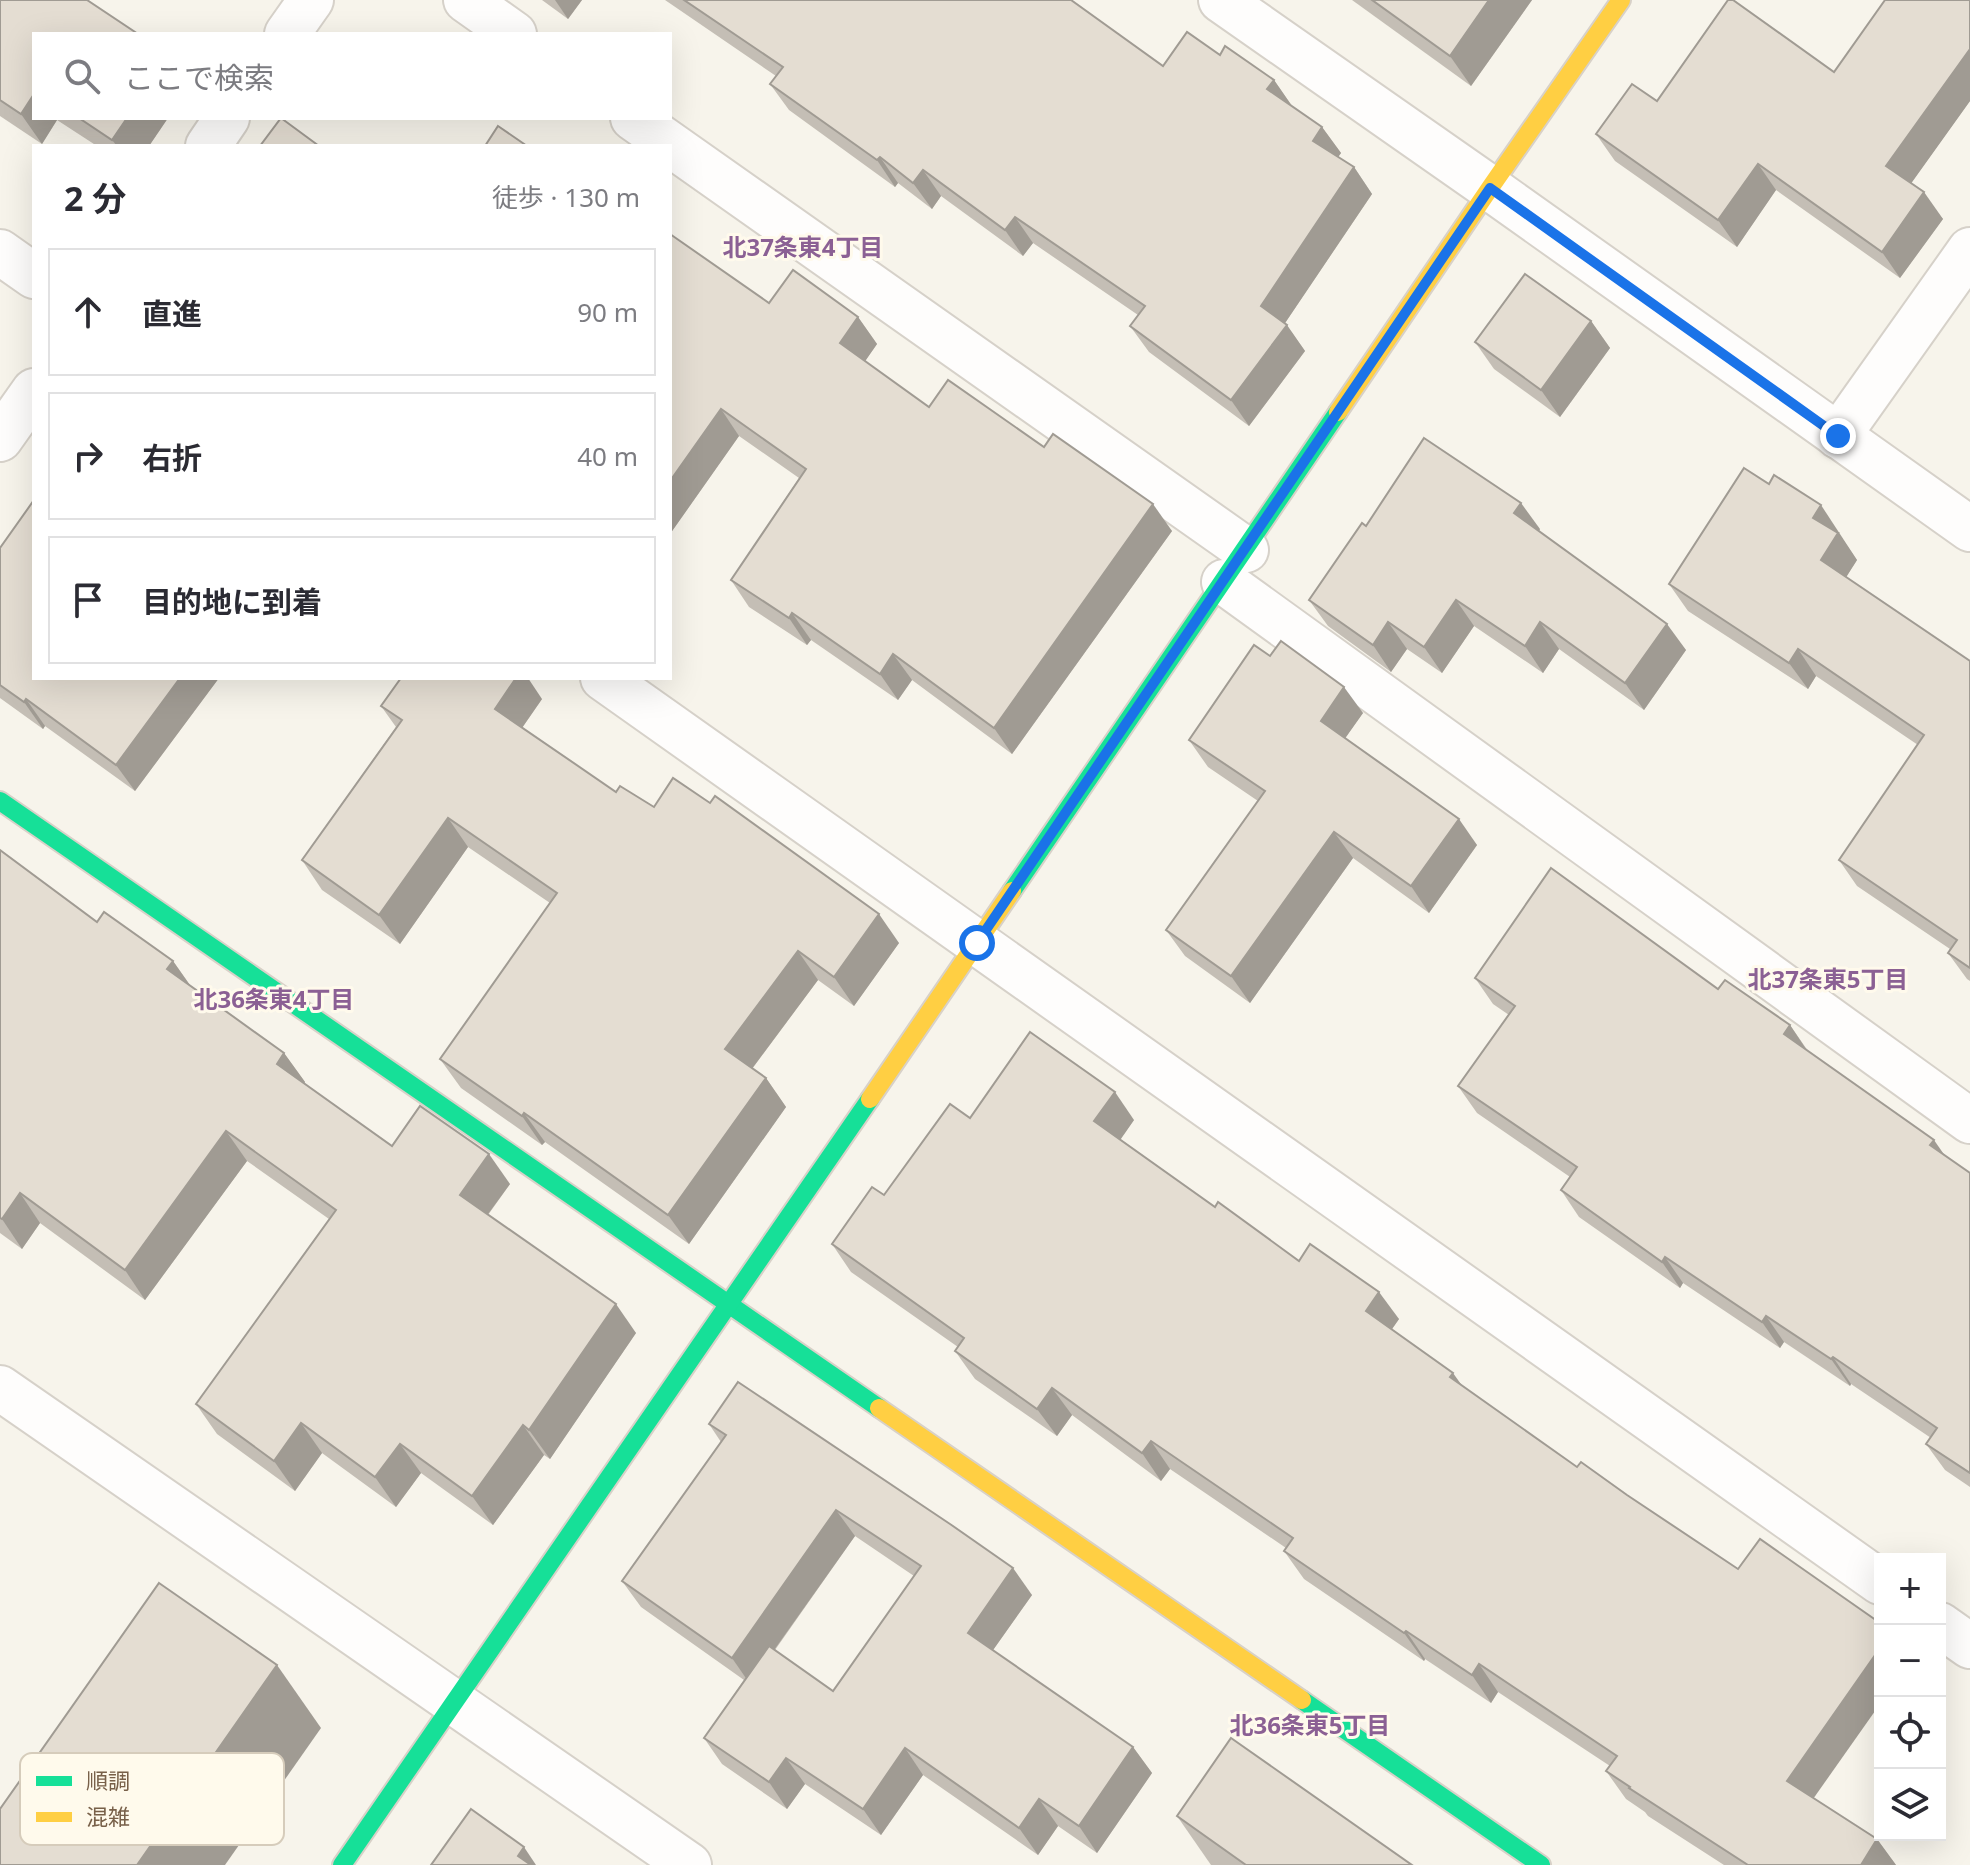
<!DOCTYPE html>
<html lang="ja">
<head>
<meta charset="utf-8">
<style>
	body { margin:0; font-family:"Noto Sans","Noto Sans JP",sans-serif; background:#f7f7f7; color:#2b2b33 }
	.controls { position:absolute; right:24px; bottom:24px; display:grid; overflow:hidden; border-radius:0px; box-shadow:0 8px 32px #0002 }
	.controls button { width:72px; height:72px; display:grid; place-items:center; padding:0; border:0; border-bottom:2px solid #e1e1e2; background:#fff; color:#2b2b33; font:40px sans-serif }
	.stop { position:absolute; width:24px; height:24px; margin:-18px; border:6px solid #1a73e8; border-radius:50%; background:#fff }
	.stop.end { background:#1a73e8; border-color:#fff; box-shadow:0 2px 8px #0008 }
	.list { margin:0; padding:0; list-style:none }
	h2 { display:flex; justify-content:space-between; align-items:center; height:104px; margin:0; padding:0 32px; font-size:34px }
	h2 small { font-size:26px; font-weight:400; color:#7c7c81 }
	.list li { display:grid; grid-template-columns:52px 1fr auto; gap:24px; align-items:center; box-sizing:border-box; height:128px; margin:0 16px 16px; padding:0 16px; border:2px solid #e1e1e2; border-radius:0px }
	.list b { display:block; font-size:30px; white-space:nowrap }
	.list em { font-size:26px; font-style:normal; color:#7c7c81 }
	.icon { flex:none; width:44px; height:44px; fill:none; stroke:currentColor; stroke-width:2; stroke-linecap:round; stroke-linejoin:round }
	.map { position:relative; flex:none; width:1970px; height:1865px; overflow:hidden }
	.search { position:absolute; background:#fff; box-shadow:0 8px 32px #0002; left:32px; top:32px; width:640px; height:88px; display:flex; align-items:center; gap:20px; box-sizing:border-box; padding:0 28px; border-radius:0px; color:#7c7c81; font-size:30px }
	.panel { position:absolute; background:#fff; box-shadow:0 8px 32px #0002; left:32px; top:144px; width:640px; height:536px; border-radius:0px }
	.map>svg:first-child { display:block }
	.lines { fill:none; stroke-linecap:round; stroke-linejoin:round }
	.street-casing { stroke:#d6d1c9; stroke-width:48 }
	.fast-casing { stroke:#d8d1c8; stroke-width:22 }
	.slow-casing { stroke:#d8d1c8; stroke-width:22 }
	.street { stroke:#fefdfc; stroke-width:44 }
	.fast { stroke:#16e098; stroke-width:18 }
	.slow { stroke:#ffcf43; stroke-width:18 }
	.wall { fill:#c4beb5; fill-rule:evenodd }
	.shaded-wall { fill:#a09b93 }
	.building { fill:#e4ddd2; stroke:#a09b93; stroke-width:2 }
	.route { stroke:#1a73e8; stroke-width:10 }
	.labels { text-anchor:middle; stroke-width:6; stroke-linejoin:round; paint-order:stroke }
	.neighbourhood-label { font-size:24px; font-weight:bold; fill:#8b6094; stroke:#fffaec }
	.key { fill:#fffaec; stroke:#d6ccbb; stroke-width:2 }
	.key-label { font-size:22px; fill:#786049 }
</style>
</head>
<body>
<div class="map">
<svg width="1970" height="1865" viewBox="0 0 1970 1865">
	<rect width="100%" height="100%" fill="#f7f4eb"/>
	<g class="lines">
		<defs>
			<g id="street">
				<polyline points="466,0 514,34"/>
				<polyline points="1221,0 1490,188 1970,529"/>
				<polyline points="287,34 311,0"/>
				<polyline points="633,118 1246,550"/>
				<polyline points="208,146 227,118"/>
				<polyline points="0,252 34,276"/>
				<polyline points="1838,436 1970,250"/>
				<polyline points="0,439 34,391"/>
				<polyline points="1224,582 1970,1121"/>
				<polyline points="603,678 1880,1582"/>
				<polyline points="0,1388 689,1865"/>
				<polyline points="1940,1625 1970,1646"/>
			</g>
			<g id="fast">
				<polyline points="0,801 879,1408"/>
				<polyline points="1012,891 1338,412"/>
				<polyline points="1302,1700 1541,1865"/>
				<polyline points="342,1865 870,1099"/>
			</g>
			<g id="slow">
				<polyline points="1338,412 1490,188 1621,0"/>
				<polyline points="870,1099 1012,891"/>
				<polyline points="879,1408 1302,1700"/>
			</g>
		</defs>
		<use href="#street" class="street-casing"/>
		<use href="#fast" class="fast-casing"/>
		<use href="#slow" class="slow-casing"/>
		<use href="#street" class="street"/>
		<use href="#fast" class="fast"/>
		<use href="#slow" class="slow"/>
	</g>
	<g class="wall">
		<polygon points="0,0 34,34 34,118 168,118 149,146 97,146 57,120 42,144 0,116"/>
		<polygon points="542,0 582,0 568,19"/>
		<polygon points="665,0 1071,0 1163,66 1220,55 1274,80 1292,106 1322,127 1341,153 1338,157 1354,167 1372,194 1285,323 1305,351 1249,426 1149,352 1130,326 1138,315 1033,243 1023,256 941,196 932,209 898,183 895,187 789,110 770,84 776,76"/>
		<polygon points="1352,0 1532,0 1471,86"/>
		<polygon points="1970,0 1970,101 1911,183 1943,219 1900,278 1776,190 1737,247 1615,161 1596,134 1657,101 1834,72"/>
		<polygon points="670,234 769,303 858,317 877,344 865,361 929,407 1044,447 1172,531 1012,754 912,680 898,700 811,640 807,645 749,607 731,580 799,478 739,436 670,534"/>
		<polygon points="1591,321 1610,348 1560,417 1494,369 1475,342"/>
		<polygon points="1366,526 1540,529 1539,531 1686,650 1644,710 1559,649 1543,673 1474,626 1442,673 1407,649 1391,672 1328,626 1309,600"/>
		<polygon points="1840,532 1839,534 1857,560 1846,577 1970,661 1970,981 1967,979 1948,953 1950,949 1857,886 1839,860 1918,745 1816,676 1808,689 1688,611 1669,584"/>
		<polygon points="0,548 34,678 219,678 135,791 45,726 43,729 0,698"/>
		<polygon points="1270,656 1363,713 1345,738 1477,845 1429,913 1353,858 1250,1003 1185,956 1166,930 1258,801 1208,767 1189,740"/>
		<polygon points="542,699 522,728 616,792 654,807 899,943 854,1006 818,980 752,1069 766,1078 786,1107 689,1244 545,1142 542,1145 461,1088 440,1059 550,903 468,847 400,944 322,890 302,860 396,727 381,706"/>
		<polygon points="0,850 97,922 173,961 190,985 284,1053 305,1082 304,1084 392,1146 510,1184 488,1215 636,1333 550,1459 544,1455 493,1525 421,1473 396,1507 322,1453 295,1491 217,1434 196,1404 329,1219 247,1161 145,1300 40,1223 22,1249 0,1233"/>
		<polygon points="1475,978 1718,989 1790,1025 1808,1051 1944,1155 1970,1173 1970,1487 1945,1470 1926,1444 1931,1438 1851,1384 1850,1386 1784,1342 1780,1348 1683,1283 1680,1288 1579,1217 1561,1190 1570,1177 1477,1113 1458,1086 1509,1015 1493,1004"/>
		<polygon points="970,1118 1134,1120 1120,1139 1215,1207 1299,1261 1399,1319 1392,1329 1461,1385 1814,1798 1877,1839 1896,1865 1724,1865 1648,1816 1645,1812 1626,1799 1606,1771 1610,1766 1498,1692 1491,1703 1425,1659 1424,1661 1304,1579 1284,1551 1286,1548 1170,1469 1161,1481 1072,1415 1057,1436 975,1379 955,1351 958,1347 851,1272 832,1244"/>
		<path d="M709,1424L1032,1595L993,1650L1133,1747L1152,1773L1097,1853L1058,1826L1038,1855L923,1775L881,1835L805,1784L787,1809L722,1764L704,1738L744,1680L641,1607L622,1581L721,1442ZM855,1536L914,1576L833,1691L775,1650Z"/>
		<polygon points="1177,1816 1412,1865 1211,1865"/>
	</g>
	<g class="shaded-wall">
		<polygon points="555,0 582,0 568,19"/>
		<polygon points="1489,0 1532,0 1471,86 1450,56"/>
		<polygon points="1970,49 1970,101 1905,192 1886,166"/>
		<polygon points="1274,80 1292,106 1267,89"/>
		<polygon points="34,94 34,118 56,118 57,120 42,144 21,114"/>
		<polygon points="127,118 168,118 149,146 117,146 112,140"/>
		<polygon points="1322,127 1341,153 1331,167 1313,141"/>
		<polygon points="880,157 898,183 895,187 877,160"/>
		<polygon points="1758,164 1776,190 1737,247 1718,220"/>
		<polygon points="1354,167 1372,194 1279,332 1261,306"/>
		<polygon points="923,170 941,196 932,209 913,183"/>
		<polygon points="1924,192 1943,219 1900,278 1882,252"/>
		<polygon points="1015,217 1033,243 1023,256 1005,230"/>
		<polygon points="858,317 877,344 859,370 840,343"/>
		<polygon points="1591,321 1610,348 1560,417 1541,390"/>
		<polygon points="1287,325 1305,351 1249,426 1231,400"/>
		<polygon points="721,409 739,436 670,534 670,481"/>
		<polygon points="1521,503 1540,529 1533,540 1514,513"/>
		<polygon points="1153,504 1172,531 1012,754 994,728"/>
		<polygon points="1821,505 1857,560 1840,587 1821,560 1813,518"/>
		<polygon points="1456,600 1474,626 1442,673 1424,647"/>
		<polygon points="792,613 811,640 807,645 789,618"/>
		<polygon points="1388,622 1407,649 1391,672 1373,645"/>
		<polygon points="1540,622 1559,649 1543,673 1525,646"/>
		<polygon points="1667,624 1686,650 1644,710 1625,683"/>
		<polygon points="1798,649 1816,676 1808,689 1789,663"/>
		<polygon points="893,654 912,680 898,700 880,674"/>
		<polygon points="180,678 219,678 135,791 116,765"/>
		<polygon points="516,678 528,678 542,699 515,738 495,709"/>
		<polygon points="1344,687 1363,713 1339,747 1321,721"/>
		<polygon points="26,699 45,726 43,729 24,702"/>
		<polygon points="448,818 468,847 400,944 379,915"/>
		<polygon points="1459,819 1477,845 1429,913 1411,886"/>
		<polygon points="1334,832 1353,858 1250,1003 1231,976"/>
		<polygon points="879,914 899,943 854,1006 834,977"/>
		<polygon points="798,951 818,980 745,1078 725,1049"/>
		<polygon points="173,961 194,991 167,969"/>
		<polygon points="1790,1025 1808,1052 1784,1034"/>
		<polygon points="284,1053 305,1082 297,1094 277,1064"/>
		<polygon points="766,1078 786,1107 689,1244 668,1215"/>
		<polygon points="1115,1092 1134,1120 1114,1149 1094,1121"/>
		<polygon points="524,1113 545,1142 542,1145 522,1116"/>
		<polygon points="226,1131 247,1161 145,1300 125,1270"/>
		<polygon points="1934,1140 1952,1166 1930,1145"/>
		<polygon points="489,1154 510,1184 480,1225 460,1195"/>
		<polygon points="20,1193 40,1223 22,1249 2,1219"/>
		<polygon points="1665,1257 1683,1283 1680,1288 1662,1262"/>
		<polygon points="1379,1292 1399,1319 1385,1339 1366,1311"/>
		<polygon points="616,1304 636,1333 550,1459 529,1430"/>
		<polygon points="1766,1316 1784,1342 1780,1348 1762,1322"/>
		<polygon points="1833,1357 1851,1384 1850,1386 1831,1359"/>
		<polygon points="1453,1373 1473,1401 1450,1377"/>
		<polygon points="1052,1388 1072,1415 1057,1436 1037,1409"/>
		<polygon points="301,1423 322,1453 295,1491 274,1461"/>
		<polygon points="523,1425 544,1455 493,1525 472,1496"/>
		<polygon points="1151,1441 1170,1469 1161,1481 1142,1453"/>
		<polygon points="400,1444 421,1473 396,1507 375,1477"/>
		<polygon points="836,1510 855,1536 750,1684 732,1658"/>
		<polygon points="1013,1568 1032,1595 986,1660 968,1633"/>
		<polygon points="1406,1631 1425,1659 1424,1661 1404,1633"/>
		<polygon points="1880,1648 1880,1704 1806,1809 1787,1781"/>
		<polygon points="1479,1664 1498,1692 1491,1703 1472,1675"/>
		<polygon points="277,1665 321,1728 225,1865 137,1865"/>
		<polygon points="1133,1747 1152,1773 1097,1853 1079,1826"/>
		<polygon points="905,1748 923,1775 881,1835 863,1809"/>
		<polygon points="786,1758 805,1784 787,1809 769,1782"/>
		<polygon points="1039,1799 1058,1826 1038,1855 1019,1828"/>
		<polygon points="1877,1839 1896,1865 1861,1865"/>
		<polygon points="524,1847 536,1865 525,1865 518,1856"/>
	</g>
	<g class="building">
		<polygon points="0,0 87,0 138,34 34,34 34,94 21,114 0,100"/>
		<polygon points="684,0 1071,0 1163,66 1187,32 1220,55 1225,46 1274,80 1267,89 1322,127 1313,141 1354,167 1261,306 1287,325 1231,400 1130,326 1145,306 1015,217 1005,230 923,170 913,183 880,157 877,160 770,84 783,67"/>
		<polygon points="1372,0 1489,0 1450,56"/>
		<polygon points="1728,0 1733,0 1834,72 1885,0 1970,0 1970,49 1886,166 1924,192 1882,252 1758,164 1718,220 1596,134 1632,84 1657,101"/>
		<polygon points="79,118 127,118 112,140"/>
		<polygon points="281,118 319,146 260,146"/>
		<polygon points="498,126 527,146 485,146"/>
		<polygon points="670,234 769,303 793,270 858,317 840,343 929,407 948,380 1044,447 1053,434 1153,504 994,728 893,654 880,674 792,613 789,618 731,580 806,469 721,409 670,481"/>
		<polygon points="1525,274 1591,321 1541,390 1475,342"/>
		<polygon points="1424,438 1521,503 1514,513 1667,624 1625,683 1540,622 1525,646 1456,600 1424,647 1388,622 1373,645 1309,600 1362,523 1366,526"/>
		<polygon points="1744,468 1769,484 1774,475 1821,505 1813,518 1838,533 1821,560 1970,661 1970,968 1948,953 1957,940 1839,860 1924,735 1798,649 1789,663 1669,584"/>
		<polygon points="34,500 34,678 180,678 116,765 26,699 24,702 0,685 0,548"/>
		<polygon points="1281,641 1344,687 1321,721 1459,819 1411,886 1334,832 1231,976 1166,930 1265,791 1189,740 1254,645 1270,656"/>
		<polygon points="401,678 516,678 495,709 616,792 620,786 654,807 673,778 710,803 715,796 879,914 834,977 798,951 725,1049 766,1078 668,1215 524,1113 522,1116 440,1059 557,893 448,818 379,915 302,860 402,720 381,706"/>
		<polygon points="0,850 97,922 104,912 173,961 167,969 284,1053 277,1064 392,1146 420,1106 489,1154 460,1195 616,1304 529,1430 523,1425 472,1496 400,1444 375,1477 301,1423 274,1461 196,1404 336,1210 226,1131 125,1270 20,1193 2,1219 0,1218"/>
		<polygon points="1551,868 1718,989 1725,980 1790,1025 1784,1034 1934,1140 1930,1145 1970,1173 1970,1473 1926,1444 1937,1428 1833,1357 1831,1359 1766,1316 1762,1322 1665,1257 1662,1262 1561,1190 1577,1167 1458,1086 1515,1006 1475,978"/>
		<polygon points="1030,1032 1115,1092 1094,1121 1215,1207 1218,1202 1299,1261 1310,1244 1379,1292 1366,1311 1453,1373 1450,1377 1577,1467 1581,1462 1627,1495 1738,1569 1760,1539 1880,1623 1880,1648 1787,1781 1877,1839 1861,1865 1748,1865 1629,1788 1630,1787 1606,1771 1617,1756 1479,1664 1472,1675 1406,1631 1404,1633 1284,1551 1293,1538 1151,1441 1142,1453 1052,1388 1037,1409 955,1351 964,1338 832,1244 872,1187 884,1195 950,1104 970,1118"/>
		<polygon points="738,1382 950,1524 1013,1568 968,1633 1133,1747 1079,1826 1039,1799 1019,1828 905,1748 863,1809 786,1758 769,1782 704,1738 769,1646 833,1691 921,1566 836,1510 732,1658 622,1581 726,1435 709,1424"/>
		<polygon points="159,1583 277,1665 137,1865 0,1865 0,1809"/>
		<polygon points="1231,1738 1412,1865 1246,1865 1177,1816"/>
		<polygon points="471,1809 524,1847 518,1856 531,1865 431,1865"/>
	</g>
	<g class="lines">
		<polyline class="route" points="977,943 1490,188 1838,436"/>
	</g>
	<g class="labels">
		<g class="neighbourhood-label">
			<text x="803" y="256">北37条東4丁目</text>
			<text x="1828" y="988">北37条東5丁目</text>
			<text x="274" y="1008">北36条東4丁目</text>
			<text x="1310" y="1734">北36条東5丁目</text>
		</g>
	</g>
	<rect x="20" y="1753" width="264" height="92" rx="12" class="key"/>
	<rect x="36" y="1776" width="36" height="10" fill="#16e098"/>
	<rect x="36" y="1812" width="36" height="10" fill="#ffcf43"/>
	<g class="key-label">
		<text x="86" y="1789">順調</text>
		<text x="86" y="1825">混雑</text>
	</g>
</svg>
<div class="controls">
<button>+</button>
<button>−</button>
<button><svg class="icon" aria-label="locate" viewBox="0 0 24 24"><circle cx="12" cy="12" r="6"/><path d="M12 2v4M12 18v4M2 12h4M18 12h4"/></svg></button>
<button><svg class="icon" aria-label="layers" viewBox="0 0 24 24"><path d="M12 4l9 5-9 5-9-5zM3 14l9 5 9-5"/></svg></button>
</div>
<div class="stop" style="left:977px;top:943px"></div>
<div class="stop end" style="left:1838px;top:436px"></div>
<div class="search"><svg class="icon" aria-label="search" viewBox="0 0 24 24"><circle cx="10" cy="10" r="6"/><path d="M15 15l6 6"/></svg>ここで検索</div>
<section class="panel">
<h2>2 分<small>徒歩 · 130 m</small></h2>
<ul class="list">
<li><svg class="icon" aria-label="ahead" viewBox="0 0 24 24"><path d="M12 20V5M6 11l6-6 6 6"/></svg><div><b>直進</b></div><em>90 m</em></li>
<li><svg class="icon" aria-label="right" viewBox="0 0 24 24"><path d="M7 20v-9h11M14 6l5 5-5 5"/></svg><div><b>右折</b></div><em>40 m</em></li>
<li><svg class="icon" aria-label="arrive" viewBox="0 0 24 24"><path d="M6 21V4h12l-3 4 3 4H6"/></svg><div><b>目的地に到着</b></div></li>
</ul>
</section>
</div>
</body>
</html>
